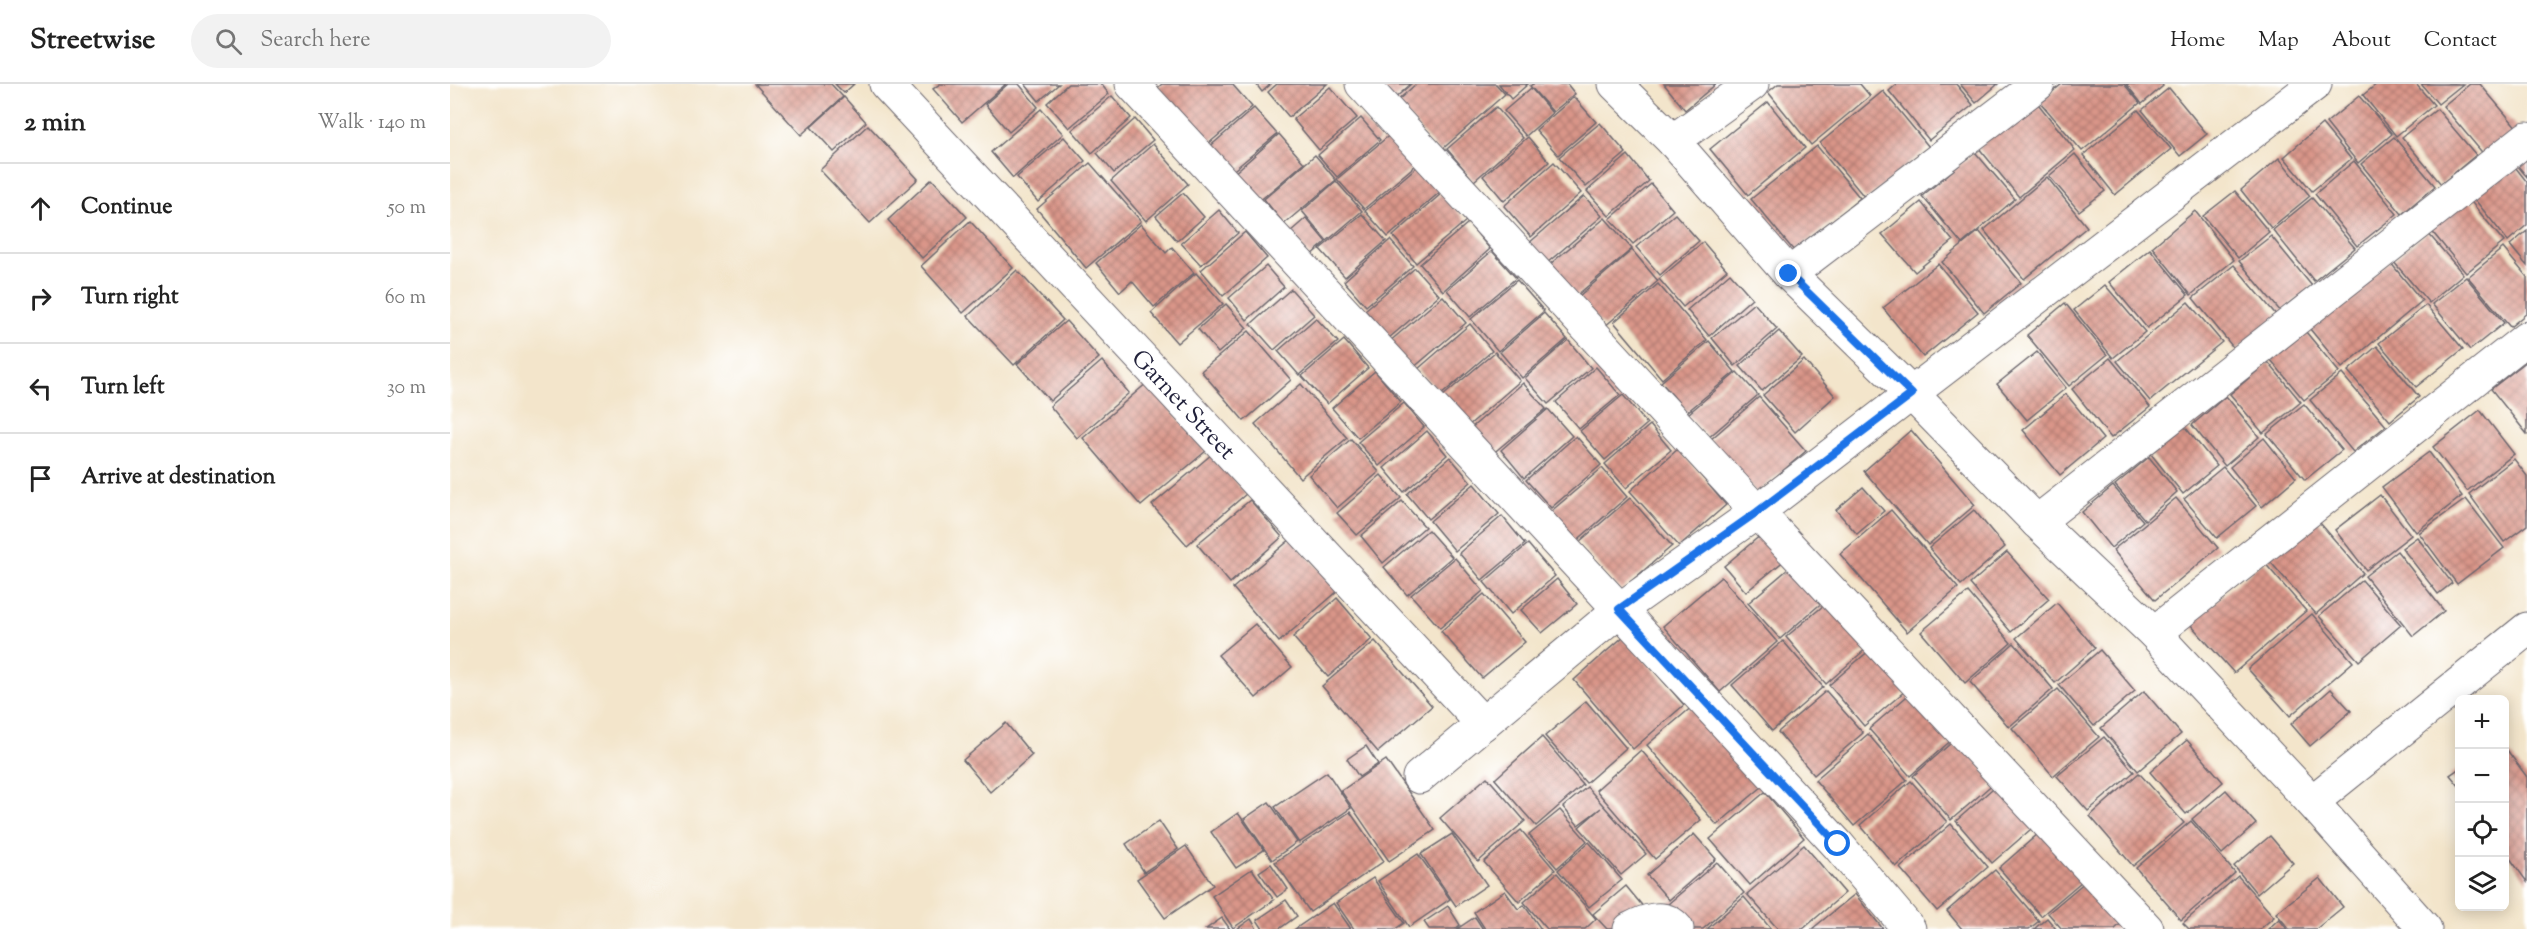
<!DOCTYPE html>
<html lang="en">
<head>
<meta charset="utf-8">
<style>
	body { margin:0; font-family:"Sorts Mill Goudy",serif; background:#f2f2f2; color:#222 }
	.controls { position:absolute; right:18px; bottom:18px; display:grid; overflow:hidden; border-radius:9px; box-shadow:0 3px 15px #0003 }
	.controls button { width:54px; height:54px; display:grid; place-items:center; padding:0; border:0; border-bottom:2px solid #e0e0e0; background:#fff; color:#222; font:30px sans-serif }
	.stop { position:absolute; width:18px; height:18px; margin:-14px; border:4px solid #1a73e8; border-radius:50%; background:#fff }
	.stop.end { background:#1a73e8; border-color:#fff; box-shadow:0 2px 6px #0008 }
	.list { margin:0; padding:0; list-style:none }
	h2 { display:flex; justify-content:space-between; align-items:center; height:78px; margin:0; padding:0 24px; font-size:26px }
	h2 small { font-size:20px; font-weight:400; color:#767676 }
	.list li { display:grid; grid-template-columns:39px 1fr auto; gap:18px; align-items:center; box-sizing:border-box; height:90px; padding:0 24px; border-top:2px solid #e0e0e0 }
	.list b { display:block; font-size:22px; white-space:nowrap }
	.list em { font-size:20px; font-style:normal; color:#767676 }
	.icon { flex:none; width:33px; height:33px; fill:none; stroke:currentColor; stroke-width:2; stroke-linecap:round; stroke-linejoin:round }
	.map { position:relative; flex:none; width:2077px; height:845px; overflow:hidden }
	header { display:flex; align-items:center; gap:36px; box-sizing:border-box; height:84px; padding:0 30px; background:#fff; border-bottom:2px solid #e0e0e0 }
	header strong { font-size:28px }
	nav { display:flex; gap:33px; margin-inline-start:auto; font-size:21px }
	.search { width:420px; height:54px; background:#f2f2f2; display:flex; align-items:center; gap:15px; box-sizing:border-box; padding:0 21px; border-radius:33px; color:#767676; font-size:22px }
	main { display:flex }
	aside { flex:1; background:#fff }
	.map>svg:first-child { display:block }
	.building { fill:url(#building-cross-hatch) }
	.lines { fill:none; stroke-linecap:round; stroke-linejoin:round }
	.minor-casing { stroke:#6b666d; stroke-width:35 }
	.minor { stroke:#fff; stroke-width:33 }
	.route { stroke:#1a73e8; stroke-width:8 }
	.labels { text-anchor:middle; stroke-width:4.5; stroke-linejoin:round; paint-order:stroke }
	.street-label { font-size:24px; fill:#22223b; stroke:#fff }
</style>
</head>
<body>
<header>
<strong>Streetwise</strong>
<div class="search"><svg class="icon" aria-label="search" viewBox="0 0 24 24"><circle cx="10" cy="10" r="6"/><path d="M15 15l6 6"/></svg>Search here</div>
<nav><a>Home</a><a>Map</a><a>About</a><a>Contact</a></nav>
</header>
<main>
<aside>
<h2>2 min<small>Walk · 140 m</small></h2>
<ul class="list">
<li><svg class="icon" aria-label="ahead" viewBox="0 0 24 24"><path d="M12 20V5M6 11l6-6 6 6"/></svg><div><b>Continue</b></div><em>50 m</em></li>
<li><svg class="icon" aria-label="right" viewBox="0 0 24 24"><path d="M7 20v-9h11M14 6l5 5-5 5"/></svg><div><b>Turn right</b></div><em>60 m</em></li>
<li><svg class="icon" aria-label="left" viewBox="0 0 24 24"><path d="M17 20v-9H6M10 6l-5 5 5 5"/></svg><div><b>Turn left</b></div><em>30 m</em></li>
<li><svg class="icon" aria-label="arrive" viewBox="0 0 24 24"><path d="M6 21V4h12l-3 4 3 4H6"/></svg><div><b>Arrive at destination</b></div></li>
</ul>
</aside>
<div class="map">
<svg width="2077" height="845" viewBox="0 0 2077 845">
	<defs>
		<pattern id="building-cross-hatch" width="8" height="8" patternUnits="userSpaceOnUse" patternTransform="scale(1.5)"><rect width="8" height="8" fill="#da9689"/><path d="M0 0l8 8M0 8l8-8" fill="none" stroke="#b07a71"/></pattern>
	</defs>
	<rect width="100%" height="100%" fill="#fff"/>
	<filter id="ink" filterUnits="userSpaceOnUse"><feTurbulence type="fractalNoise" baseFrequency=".0167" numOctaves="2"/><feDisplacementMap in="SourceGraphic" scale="12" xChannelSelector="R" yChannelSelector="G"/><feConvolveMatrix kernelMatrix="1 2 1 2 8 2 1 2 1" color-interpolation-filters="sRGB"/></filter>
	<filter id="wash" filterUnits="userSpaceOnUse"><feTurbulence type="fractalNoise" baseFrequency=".008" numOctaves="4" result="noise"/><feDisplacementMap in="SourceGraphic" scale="24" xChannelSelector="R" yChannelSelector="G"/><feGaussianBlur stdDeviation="1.35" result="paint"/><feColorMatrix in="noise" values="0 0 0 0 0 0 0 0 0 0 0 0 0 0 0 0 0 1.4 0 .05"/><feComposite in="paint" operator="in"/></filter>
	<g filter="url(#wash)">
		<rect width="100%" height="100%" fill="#f3e5cb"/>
		<g id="blocks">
			<g class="building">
				<polygon points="305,0 381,0 393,13 351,51"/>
				<polygon points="385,0 404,0 394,9"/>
				<polygon points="490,0 556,0 512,38 483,5"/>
				<polygon points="558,0 569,0 588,23 559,48 535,20"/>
				<polygon points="575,0 609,0 589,17"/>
				<polygon points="618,0 651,0 659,10 619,44 597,19"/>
				<polygon points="712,0 782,0 802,23 752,65 703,8"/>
				<polygon points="806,0 821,0 812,8"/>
				<polygon points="827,0 877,0 839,33 818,8"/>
				<polygon points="930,0 961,0 943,16"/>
				<polygon points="966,0 1046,0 1055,10 989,68 946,18"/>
				<polygon points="1049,0 1078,0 1061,15"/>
				<polygon points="1083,0 1117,0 1125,10 1103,28 1080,2"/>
				<polygon points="1214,0 1266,0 1235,26"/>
				<polygon points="1328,0 1410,0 1420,12 1361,61 1318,8"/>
				<polygon points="1447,0 1506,0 1523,21 1479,56 1439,7"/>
				<polygon points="1510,0 1548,0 1526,19"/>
				<polygon points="1612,0 1674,0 1690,19 1632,67 1590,18"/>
				<polygon points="1676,0 1712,0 1713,2 1692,20"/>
				<polygon points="1927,0 1966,0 1984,21 1946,52 1913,11"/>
				<polygon points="1971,0 2013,0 1988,20"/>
				<polygon points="2020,0 2030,0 2068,45 2036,73 1993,22"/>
				<polygon points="880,3 907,34 869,66 843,35"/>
				<polygon points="1081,4 1102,29 1076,52 1054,27"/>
				<polygon points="1719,4 1757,50 1730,72 1692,26"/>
				<polygon points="1433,7 1479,63 1416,115 1370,59"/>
				<polygon points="662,12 681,34 642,69 622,46"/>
				<polygon points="1909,12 1942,50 1908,79 1876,39"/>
				<polygon points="394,13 416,38 384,68 361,43"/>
				<polygon points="1124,13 1146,38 1108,71 1086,46"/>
				<polygon points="1585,16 1625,66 1569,113 1528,63"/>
				<polygon points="1318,18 1355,64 1298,111 1260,65"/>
				<polygon points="1046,23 1073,54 1024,97 997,65"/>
				<polygon points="804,24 827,50 779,90 757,65"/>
				<polygon points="591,25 613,50 563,94 541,68"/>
				<polygon points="1987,25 2026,71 1991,100 1952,53"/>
				<polygon points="1688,26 1721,65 1665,111 1633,71"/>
				<polygon points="911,34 930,56 887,93 868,71"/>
				<polygon points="685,35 703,56 664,89 647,69"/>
				<polygon points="1150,39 1176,69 1136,103 1109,73"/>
				<polygon points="1872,40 1901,75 1862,107 1834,73"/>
				<polygon points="418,41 468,95 420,139 370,86"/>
				<polygon points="942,49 968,79 914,125 887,95"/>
				<polygon points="829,50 854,79 807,119 782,91"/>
				<polygon points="614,53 635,77 588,118 567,93"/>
				<polygon points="1078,53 1099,78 1054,117 1033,92"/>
				<polygon points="1944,53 1985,102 1952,130 1911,80"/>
				<polygon points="703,60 738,100 696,137 661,97"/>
				<polygon points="1367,62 1410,114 1345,168 1301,115"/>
				<polygon points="1525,68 1565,115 1512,160 1472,112"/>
				<polygon points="1625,70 1655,107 1629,127 1599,92"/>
				<polygon points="865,71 886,96 834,140 814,115"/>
				<polygon points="1178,71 1199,97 1159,132 1137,107"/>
				<polygon points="1829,74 1860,112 1821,144 1791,106"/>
				<polygon points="2077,74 2077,93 2068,82"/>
				<polygon points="1904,77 1947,130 1907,162 1865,110"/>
				<polygon points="1104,78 1131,109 1081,153 1054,122"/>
				<polygon points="640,79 691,137 636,184 587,125"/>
				<polygon points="2062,79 2077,98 2077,141 2058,157 2022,112"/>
				<polygon points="969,81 991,107 938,153 915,127"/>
				<polygon points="1597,93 1637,143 1574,195 1534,146"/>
				<polygon points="482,95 517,133 472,174 438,136"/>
				<polygon points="886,97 912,127 877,157 852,127"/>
				<polygon points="1201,100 1223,126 1183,160 1160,135"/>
				<polygon points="1785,107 1819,148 1788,174 1753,132"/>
				<polygon points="733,109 754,133 727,157 706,132"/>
				<polygon points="992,109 1016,137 966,179 943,152"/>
				<polygon points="1134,112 1152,132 1097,179 1079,159"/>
				<polygon points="1862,114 1905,164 1864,197 1823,146"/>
				<polygon points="2018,114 2054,158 2016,189 1980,145"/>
				<polygon points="1471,118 1503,157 1465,188 1432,150"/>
				<polygon points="769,126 788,149 751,181 731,159"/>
				<polygon points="1745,127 1784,176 1741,211 1702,163"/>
				<polygon points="912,130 936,157 895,193 870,165"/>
				<polygon points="1225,130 1249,157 1210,191 1186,163"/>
				<polygon points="856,134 876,158 860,172 840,148"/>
				<polygon points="1155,134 1182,165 1126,212 1099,181"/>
				<polygon points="520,137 563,184 513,229 471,182"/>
				<polygon points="1018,139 1040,165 993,207 970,180"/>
				<polygon points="691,140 716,169 722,163 744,189 704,223 682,197 670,208 646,179"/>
				<polygon points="1529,147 1571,199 1534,229 1492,178"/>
				<polygon points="2077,147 2077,182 2060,161"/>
				<polygon points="795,148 817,174 773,212 751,186"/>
				<polygon points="1977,148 2013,190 1979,219 1943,177"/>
				<polygon points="1821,152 1862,202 1831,228 1789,177"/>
				<polygon points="940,156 963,182 916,222 894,197"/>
				<polygon points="1253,158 1277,186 1233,223 1209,195"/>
				<polygon points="2053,164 2077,193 2077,229 2060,243 2018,193"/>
				<polygon points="1700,165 1738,211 1697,244 1659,198"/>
				<polygon points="1182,166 1208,197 1154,243 1128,213"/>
				<polygon points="1042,167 1066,194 1020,233 997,206"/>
				<polygon points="1940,178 1972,217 1892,284 1860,245"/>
				<polygon points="1488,180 1528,228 1473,273 1433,224"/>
				<polygon points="1784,181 1828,233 1786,267 1743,214"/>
				<polygon points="816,182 834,203 797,236 779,214"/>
				<polygon points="965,184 989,211 939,254 915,226"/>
				<polygon points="567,186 613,236 564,281 518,232"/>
				<polygon points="746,189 773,220 727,259 701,229"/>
				<polygon points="1280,189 1302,214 1259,252 1237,226"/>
				<polygon points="2016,193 2054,239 2020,266 1982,220"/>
				<polygon points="1067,196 1094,227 1048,267 1021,235"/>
				<polygon points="1208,200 1257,256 1212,295 1164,238"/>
				<polygon points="1655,201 1695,248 1663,274 1624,226"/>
				<polygon points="841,205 864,231 824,266 801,240"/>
				<polygon points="993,212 1016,239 962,285 939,258"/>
				<polygon points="1738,218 1772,258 1700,317 1667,277"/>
				<polygon points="1304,219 1327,245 1285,282 1262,254"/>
				<polygon points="1615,219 1657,271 1619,302 1577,251"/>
				<polygon points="776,220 797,244 768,269 748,245"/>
				<polygon points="1976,221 2013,265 1966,303 1929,259"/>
				<polygon points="1094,229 1117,255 1072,294 1050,268"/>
				<polygon points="866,234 888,258 849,291 828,267"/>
				<polygon points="616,237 649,274 600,317 567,280"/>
				<polygon points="1020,240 1042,267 991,311 968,285"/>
				<polygon points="799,247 841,296 794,337 751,287"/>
				<polygon points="1329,247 1352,273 1312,307 1290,282"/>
				<polygon points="1856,248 1889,288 1854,316 1821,276"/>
				<polygon points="894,256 918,284 877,320 852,292"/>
				<polygon points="1118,256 1141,284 1098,320 1075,294"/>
				<polygon points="1259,257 1285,288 1237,328 1211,298"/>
				<polygon points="1927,262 1969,313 1940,337 1898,287"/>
				<polygon points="1045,268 1070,297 1018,342 993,312"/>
				<polygon points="1587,268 1616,304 1577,336 1547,300"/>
				<polygon points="1660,274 1700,323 1661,354 1622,305"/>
				<polygon points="1354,276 1385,312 1345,348 1313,311"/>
				<polygon points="652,277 679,309 627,354 600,322"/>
				<polygon points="2077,277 2077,350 2041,305"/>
				<polygon points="1818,278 1851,318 1813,349 1780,310"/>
				<polygon points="1146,283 1170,311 1129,345 1106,318"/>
				<polygon points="925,287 951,318 908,354 882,324"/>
				<polygon points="1287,288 1308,311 1258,354 1238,330"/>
				<polygon points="1892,290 1936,342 1903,368 1860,316"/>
				<polygon points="698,298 756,367 691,422 633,354"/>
				<polygon points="1073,299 1096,325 1041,371 1020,345"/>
				<polygon points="851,300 897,354 850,394 805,340"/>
				<polygon points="1616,310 1653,355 1610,391 1573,346"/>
				<polygon points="1173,311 1197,340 1155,376 1130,347"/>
				<polygon points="1776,312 1809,353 1775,382 1742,341"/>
				<polygon points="1309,313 1356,367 1307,409 1260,356"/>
				<polygon points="954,319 974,343 929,382 908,358"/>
				<polygon points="1854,320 1892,366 1855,396 1817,350"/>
				<polygon points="1098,325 1122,352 1074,394 1051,366"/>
				<polygon points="2030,326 2064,370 2017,407 1983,363"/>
				<polygon points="1200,341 1221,366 1176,404 1155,380"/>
				<polygon points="1735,343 1767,382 1733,410 1701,370"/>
				<polygon points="1461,346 1525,421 1478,461 1414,387"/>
				<polygon points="977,347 997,371 954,408 934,384"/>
				<polygon points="1126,352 1151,381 1101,424 1076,396"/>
				<polygon points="1814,354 1846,394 1812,423 1780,383"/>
				<polygon points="901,355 929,388 887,424 859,391"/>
				<polygon points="1228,365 1276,421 1229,462 1180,407"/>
				<polygon points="1979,368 2012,412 1966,448 1932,403"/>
				<polygon points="762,370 796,410 737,461 702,421"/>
				<polygon points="1000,373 1021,398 978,435 957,410"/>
				<polygon points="1699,373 1727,408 1695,436 1665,401"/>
				<polygon points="2064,375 2077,392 2077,441 2054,458 2019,410"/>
				<polygon points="1773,383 1806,422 1767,454 1734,415"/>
				<polygon points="1152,384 1177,413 1124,459 1099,429"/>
				<polygon points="931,391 951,414 907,451 887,429"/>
				<polygon points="1024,400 1049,430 1005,467 980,437"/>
				<polygon points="1663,402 1693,437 1661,464 1632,428"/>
				<polygon points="1413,403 1434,427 1407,450 1386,426"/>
				<polygon points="1930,411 1961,451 1916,486 1885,446"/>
				<polygon points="1180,414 1222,462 1171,506 1129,458"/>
				<polygon points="1726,414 1768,464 1705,516 1663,466"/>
				<polygon points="2016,415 2054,464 2007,500 1969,449"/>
				<polygon points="800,416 832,453 780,499 747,460"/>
				<polygon points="952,417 975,443 933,479 911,452"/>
				<polygon points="1441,426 1508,504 1457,548 1390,470"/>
				<polygon points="1524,426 1555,463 1511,501 1479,464"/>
				<polygon points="1052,432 1075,460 1032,496 1009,469"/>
				<polygon points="1864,432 1913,489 1866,530 1817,474"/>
				<polygon points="1318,445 1341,471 1296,508 1274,482"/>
				<polygon points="978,446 1002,473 957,511 934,483"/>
				<polygon points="1967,453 2002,499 1988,510 1952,464"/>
				<polygon points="842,454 888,507 829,558 783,504"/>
				<polygon points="1078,460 1105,492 1061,530 1034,498"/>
				<polygon points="1947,467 1994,527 1963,552 1915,492"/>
				<polygon points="1557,468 1599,515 1561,548 1520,500"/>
				<polygon points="1005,474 1033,507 990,544 961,511"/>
				<polygon points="1813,477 1856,527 1784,589 1740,540"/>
				<polygon points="1344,480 1375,516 1330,555 1298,519"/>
				<polygon points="1271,493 1327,558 1270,608 1213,542"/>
				<polygon points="1107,495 1127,520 1092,549 1071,526"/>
				<polygon points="1912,496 1951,541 1909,577 1869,532"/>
				<polygon points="1518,508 1561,559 1515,599 1471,548"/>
				<polygon points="1034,510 1075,558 1032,594 991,547"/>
				<polygon points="887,514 922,555 878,593 843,553"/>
				<polygon points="1379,517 1418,563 1376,600 1336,553"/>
				<polygon points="1607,519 1645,564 1605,599 1566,554"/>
				<polygon points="1862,530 1903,578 1840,632 1798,585"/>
				<polygon points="805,540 842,583 806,614 768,571"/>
				<polygon points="1174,552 1234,621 1183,665 1124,596"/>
				<polygon points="925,557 982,622 928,668 872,602"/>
				<polygon points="1333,557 1373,603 1322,647 1282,601"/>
				<polygon points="1564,559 1603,605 1559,643 1520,598"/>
				<polygon points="1421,565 1456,606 1414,642 1379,601"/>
				<polygon points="1650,566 1685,607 1644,642 1609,601"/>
				<polygon points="1608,605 1649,653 1603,692 1562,644"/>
				<polygon points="1881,605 1901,627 1860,662 1841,640"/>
				<polygon points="1376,607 1413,649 1364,691 1328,648"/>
				<polygon points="1463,607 1504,654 1460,692 1419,645"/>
				<polygon points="1694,607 1731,650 1688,687 1651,644"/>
				<polygon points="1136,617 1176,664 1136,699 1095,652"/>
				<polygon points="1243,622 1313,702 1267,741 1197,661"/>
				<polygon points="556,639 582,671 540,708 513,676"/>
				<polygon points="1418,650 1457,696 1404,742 1365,696"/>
				<polygon points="1092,653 1133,701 1086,742 1045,695"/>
				<polygon points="1654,653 1684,688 1638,727 1607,692"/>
				<polygon points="1507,654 1545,698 1501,736 1463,692"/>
				<polygon points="1737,656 1773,698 1736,730 1700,688"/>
				<polygon points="916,662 928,680 909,693 897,675"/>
				<polygon points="2054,662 2077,693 2077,798 2054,766"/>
				<polygon points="1191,666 1251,736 1205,775 1146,706"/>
				<polygon points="936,676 985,746 939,777 891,707"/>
				<polygon points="2010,684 2010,703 2000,691"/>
				<polygon points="877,688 901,724 849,759 825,723"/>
				<polygon points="1689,689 1734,739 1683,782 1640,732"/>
				<polygon points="1037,693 1075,737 1028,778 990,734"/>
				<polygon points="1461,697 1497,738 1446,783 1410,741"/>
				<polygon points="1551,697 1588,739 1542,779 1506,737"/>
				<polygon points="1137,703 1196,770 1171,791 1129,743 1151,724 1128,741 1113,723"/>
				<polygon points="1776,706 1806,740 1772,770 1742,735"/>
				<polygon points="1315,708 1354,754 1300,801 1260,755"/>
				<polygon points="819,718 847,758 822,776 794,735"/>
				<polygon points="1110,726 1137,757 1107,784 1079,751"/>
				<polygon points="900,728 934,777 860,828 825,778"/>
				<polygon points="788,729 814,766 786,784 761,748"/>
				<polygon points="709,737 728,765 694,788 676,760"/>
				<polygon points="1741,737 1785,789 1731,836 1686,784"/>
				<polygon points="1501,740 1538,783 1487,827 1450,784"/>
				<polygon points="1596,743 1638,792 1591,832 1549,784"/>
				<polygon points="1071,746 1105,786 1069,818 1034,778"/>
				<polygon points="1002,750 1037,801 1006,822 971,770"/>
				<polygon points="1244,750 1266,775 1219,816 1197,791"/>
				<polygon points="1820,752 1843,779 1807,810 1784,782"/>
				<polygon points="1139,758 1172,796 1139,823 1108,786"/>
				<polygon points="1354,761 1395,809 1353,845 1328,845 1297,810"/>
				<polygon points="736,762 763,801 715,834 687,795"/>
				<polygon points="968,770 1000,815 959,843 928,797"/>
				<polygon points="1267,778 1294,809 1253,845 1239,845 1218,820"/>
				<polygon points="821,780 838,805 827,813 809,788"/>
				<polygon points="802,785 824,816 783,844 762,812"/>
				<polygon points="1545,786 1589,837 1579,845 1512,845 1497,827"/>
				<polygon points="1107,789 1146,835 1135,845 1097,845 1074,818"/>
				<polygon points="1642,792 1677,834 1665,845 1612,845 1598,829"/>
				<polygon points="1788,792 1824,833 1810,845 1739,845 1733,839"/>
				<polygon points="923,794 954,839 945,845 904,845 886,819"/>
				<polygon points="1870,794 1893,823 1866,845 1839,845 1826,829"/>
				<polygon points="1176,802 1195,825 1172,845 1157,845 1143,830"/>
				<polygon points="1055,807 1068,825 1074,821 1091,845 1035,845 1024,828"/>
				<polygon points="1405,810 1433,845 1362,845"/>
				<polygon points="1294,813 1321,845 1257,845"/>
				<polygon points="836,816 847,832 829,845 813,845 807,836"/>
				<polygon points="883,819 901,845 845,845"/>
				<polygon points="998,822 1010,841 1005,845 979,845 974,838"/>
				<polygon points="1025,833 1033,845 1007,845"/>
				<polygon points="772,834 780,845 756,845"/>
				<polygon points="1597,834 1606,845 1584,845"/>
				<polygon points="801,835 807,845 787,845"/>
				<polygon points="1829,835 1837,845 1818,845"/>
			</g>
		</g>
	</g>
	<g filter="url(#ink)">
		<use href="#blocks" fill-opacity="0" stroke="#6b666d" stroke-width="1.5"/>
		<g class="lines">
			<defs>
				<g id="minor">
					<polyline points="436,0 1033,640"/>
					<polyline points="682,0 1388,761 1459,845"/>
					<polyline points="912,0 1307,428 1697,845"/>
					<polyline points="1165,0 1223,57 1339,190 1462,310 1587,438 1704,549 1862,718 1975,845"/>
					<polyline points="1223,57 1302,0"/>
					<polyline points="1339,190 1588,0"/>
					<polyline points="1587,438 2077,54"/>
					<polyline points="1704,549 2077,254"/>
					<polyline points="969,693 1169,526 1307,428 1865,0"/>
					<polyline points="1862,718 2077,545"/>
					<path d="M1180,845C1195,837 1214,829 1227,845"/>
				</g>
			</defs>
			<use href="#minor" class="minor-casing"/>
			<use href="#minor" class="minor"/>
		</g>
	</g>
	<g class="lines" filter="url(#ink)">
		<polyline class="route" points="1339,190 1462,310 1307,428 1169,525 1388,760"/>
	</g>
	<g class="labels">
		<g class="street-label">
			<text transform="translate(734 320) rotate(47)" y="8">Garnet Street</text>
		</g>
	</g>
</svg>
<div class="controls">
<button>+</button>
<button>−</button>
<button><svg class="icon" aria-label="locate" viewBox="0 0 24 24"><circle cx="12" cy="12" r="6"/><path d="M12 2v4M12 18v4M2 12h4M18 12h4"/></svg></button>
<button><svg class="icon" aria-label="layers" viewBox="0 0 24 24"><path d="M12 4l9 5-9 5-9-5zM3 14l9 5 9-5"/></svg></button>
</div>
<div class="stop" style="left:1388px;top:760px"></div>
<div class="stop end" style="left:1339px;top:190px"></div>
</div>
</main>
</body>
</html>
